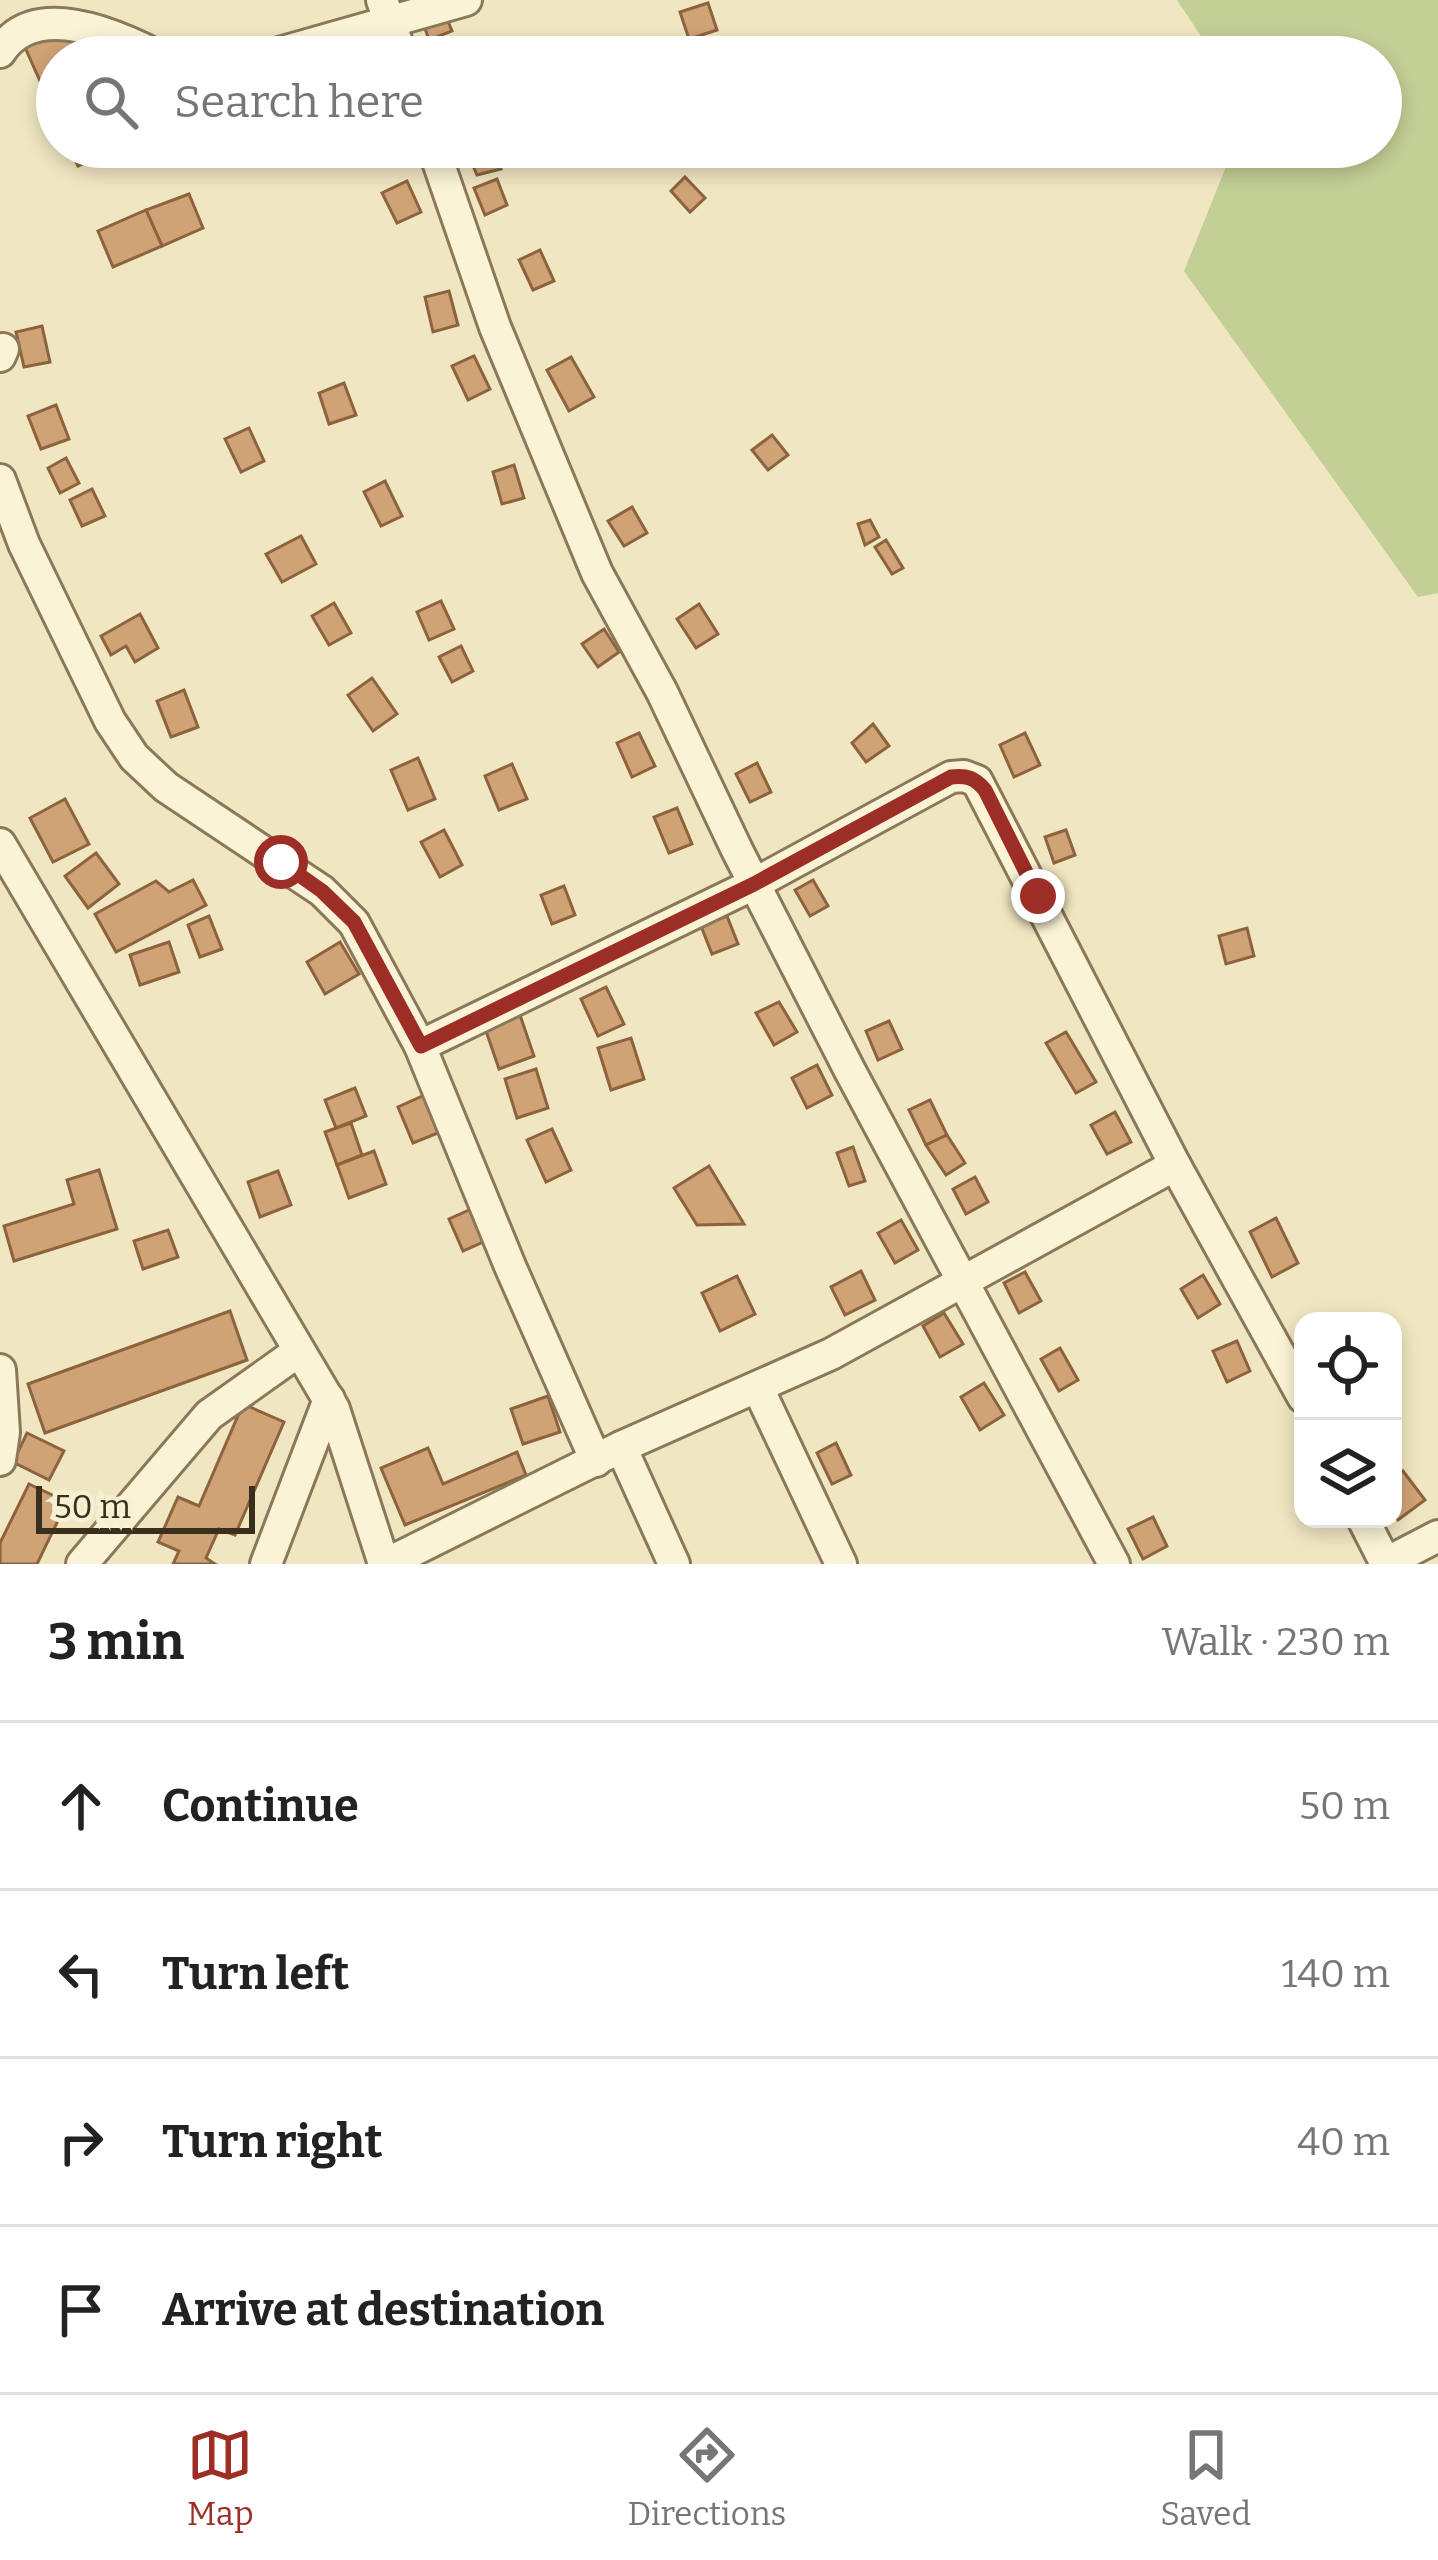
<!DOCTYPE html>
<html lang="en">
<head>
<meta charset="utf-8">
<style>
	body { margin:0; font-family:Bitter,serif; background:#f2f2f2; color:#222 }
	.controls { position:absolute; right:36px; bottom:36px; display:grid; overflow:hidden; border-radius:24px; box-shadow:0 6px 18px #0003 }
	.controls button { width:108px; height:108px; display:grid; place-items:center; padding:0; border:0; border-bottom:3px solid #e0e0e0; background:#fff; color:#222; font:60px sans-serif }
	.scale { position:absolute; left:36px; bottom:30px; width:219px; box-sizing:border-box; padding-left:12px; border:6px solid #3a2e1d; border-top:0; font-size:33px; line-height:42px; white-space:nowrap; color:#3a2e1d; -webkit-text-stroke:9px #f7f0d2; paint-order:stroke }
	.stop { position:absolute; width:36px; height:36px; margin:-27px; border:9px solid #9d2e25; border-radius:50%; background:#fff }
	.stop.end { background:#9d2e25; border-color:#fff; box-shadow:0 3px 12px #0008 }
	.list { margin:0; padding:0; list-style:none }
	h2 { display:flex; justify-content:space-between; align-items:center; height:156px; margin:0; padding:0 48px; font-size:51px }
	h2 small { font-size:39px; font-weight:400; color:#767676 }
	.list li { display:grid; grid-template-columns:78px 1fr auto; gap:36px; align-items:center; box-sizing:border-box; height:168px; padding:0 48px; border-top:3px solid #e0e0e0 }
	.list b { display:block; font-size:45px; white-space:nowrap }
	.list em { font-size:39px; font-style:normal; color:#767676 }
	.icon { flex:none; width:66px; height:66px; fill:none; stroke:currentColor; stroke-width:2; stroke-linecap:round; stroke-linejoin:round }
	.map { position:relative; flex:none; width:1438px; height:1564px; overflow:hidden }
	.search { position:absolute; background:#fff; box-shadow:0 6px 18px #0003; left:36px; right:36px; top:36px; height:132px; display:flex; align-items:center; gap:30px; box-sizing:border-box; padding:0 42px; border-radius:66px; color:#767676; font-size:45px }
	.sheet { height:828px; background:#fff }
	nav { display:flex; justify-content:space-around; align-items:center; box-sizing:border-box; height:168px; border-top:3px solid #e0e0e0; background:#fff; font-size:33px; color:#767676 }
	nav a { display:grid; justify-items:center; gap:6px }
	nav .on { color:#9d2e25 }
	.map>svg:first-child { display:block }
	.green { fill:#c3cf95 }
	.building { fill:#d0a376; stroke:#8c633d; stroke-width:3 }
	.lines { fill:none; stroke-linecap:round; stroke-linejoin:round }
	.minor-casing { stroke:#8b7858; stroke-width:36 }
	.minor { stroke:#faf3d6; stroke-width:30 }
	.route { stroke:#9d2e25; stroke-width:15 }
</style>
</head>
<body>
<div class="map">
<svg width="1438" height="1564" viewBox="0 0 1438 1564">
	<rect width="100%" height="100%" fill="#f0e6c2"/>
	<polygon class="green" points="1177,0 1438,0 1438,593 1418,597 1184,271 1234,147 1381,147 1381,57 1215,57"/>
	<g class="building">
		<polygon points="708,3 717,30 689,39 680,12"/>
		<polygon points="443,9 452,31 429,40 421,17"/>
		<polygon points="77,20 96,57 57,57 57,119 19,34"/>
		<polygon points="352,32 360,57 331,57 326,41"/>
		<polygon points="69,147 122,147 78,166"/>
		<polygon points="362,147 390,147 390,149 366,158"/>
		<polygon points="465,147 490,147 501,169 477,175"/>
		<polygon points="685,177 705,198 690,212 671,191"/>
		<polygon points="497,179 507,205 485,215 474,188"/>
		<polygon points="407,181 421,212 397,223 382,193"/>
		<polygon points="189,194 203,228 162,246 146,210"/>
		<polygon points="146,210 162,246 113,267 98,231"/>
		<polygon points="540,250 554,281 533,290 519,260"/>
		<polygon points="449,291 458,325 433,332 425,297"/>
		<polygon points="42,326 50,362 24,367 16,332"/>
		<polygon points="474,356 490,389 468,400 452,366"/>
		<polygon points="571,357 594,397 569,411 547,370"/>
		<polygon points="344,383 356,415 329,424 319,393"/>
		<polygon points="56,405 69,439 41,449 28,416"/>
		<polygon points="249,428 264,461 241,472 225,439"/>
		<polygon points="772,435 788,455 768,470 752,450"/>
		<polygon points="66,458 79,483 60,493 48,468"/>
		<polygon points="514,465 524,498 502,504 493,472"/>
		<polygon points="385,481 402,516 381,526 364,492"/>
		<polygon points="92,489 105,516 82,526 70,500"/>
		<polygon points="632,507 647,533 624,546 608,521"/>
		<polygon points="870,520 879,537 865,545 858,524"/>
		<polygon points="301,536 316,564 282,582 266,554"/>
		<polygon points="886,540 903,568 892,574 875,547"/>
		<polygon points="441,601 454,629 429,640 417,612"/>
		<polygon points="334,603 351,633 329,645 312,616"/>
		<polygon points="699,604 718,634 696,648 677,619"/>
		<polygon points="140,614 158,648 135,662 126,646 111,655 101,636"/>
		<polygon points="604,629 619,652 598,667 582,644"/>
		<polygon points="461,646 473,671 452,682 439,657"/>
		<polygon points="372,678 397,714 373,731 348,695"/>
		<polygon points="184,690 198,727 171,737 157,701"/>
		<polygon points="873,724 889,746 866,762 852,743"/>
		<polygon points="639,733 655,766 632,777 617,743"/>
		<polygon points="1025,733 1040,765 1014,777 1000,745"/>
		<polygon points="418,758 435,799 408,810 391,770"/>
		<polygon points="757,763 771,792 750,802 736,774"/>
		<polygon points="512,764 527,799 499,810 485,776"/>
		<polygon points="65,799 89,844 53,862 30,818"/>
		<polygon points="677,808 692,844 669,853 654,817"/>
		<polygon points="444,830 462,865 440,877 421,842"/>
		<polygon points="1066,830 1075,855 1054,863 1045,837"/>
		<polygon points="96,853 119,884 88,908 65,876"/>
		<polygon points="193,880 206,905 116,952 95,914 156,881 169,892"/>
		<polygon points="813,880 828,906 810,916 795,890"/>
		<polygon points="564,886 575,915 552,924 541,895"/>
		<polygon points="209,916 222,949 200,957 188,925"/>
		<polygon points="727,916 738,944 712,954 701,926"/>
		<polygon points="1247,928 1254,956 1226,964 1219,936"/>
		<polygon points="169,942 179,972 140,985 130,955"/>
		<polygon points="340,942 359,974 325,994 307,962"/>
		<polygon points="606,987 624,1024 598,1036 581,999"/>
		<polygon points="779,1002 797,1032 774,1045 756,1013"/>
		<polygon points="520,1015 534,1056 499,1069 485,1028"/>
		<polygon points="889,1021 902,1049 878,1060 866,1031"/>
		<polygon points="1066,1032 1096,1082 1076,1093 1046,1043"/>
		<polygon points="631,1038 644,1079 611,1090 598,1048"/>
		<polygon points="817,1065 832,1095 807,1108 792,1078"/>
		<polygon points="536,1069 548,1108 517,1118 505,1079"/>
		<polygon points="355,1088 366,1116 336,1128 325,1100"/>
		<polygon points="427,1094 443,1131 413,1143 398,1107"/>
		<polygon points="930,1100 947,1135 926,1145 909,1110"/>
		<polygon points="1115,1112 1131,1142 1107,1154 1091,1125"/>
		<polygon points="351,1123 362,1155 337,1165 325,1132"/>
		<polygon points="552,1129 571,1170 546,1182 527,1140"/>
		<polygon points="947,1135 965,1163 946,1175 926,1145"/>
		<polygon points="853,1147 865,1181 849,1186 837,1153"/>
		<polygon points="374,1151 386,1184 349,1198 337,1165"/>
		<polygon points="709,1166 744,1224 697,1225 674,1188"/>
		<polygon points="99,1170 117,1229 14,1261 4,1226 74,1204 67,1180"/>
		<polygon points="278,1171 291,1205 260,1217 248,1182"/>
		<polygon points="975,1177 988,1202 966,1214 953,1189"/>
		<polygon points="476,1207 490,1239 463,1251 449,1219"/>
		<polygon points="1276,1218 1298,1263 1272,1277 1250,1232"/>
		<polygon points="901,1220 918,1250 895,1263 878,1233"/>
		<polygon points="168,1230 178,1257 143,1269 134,1241"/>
		<polygon points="861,1271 875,1300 845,1315 831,1287"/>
		<polygon points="1025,1272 1041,1301 1019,1313 1004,1283"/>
		<polygon points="1203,1275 1220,1304 1198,1318 1181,1289"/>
		<polygon points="737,1276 755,1314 720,1331 702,1293"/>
		<polygon points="230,1311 247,1360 45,1433 28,1384"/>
		<polygon points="944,1313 963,1344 940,1357 923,1326"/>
		<polygon points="1237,1341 1250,1371 1227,1382 1213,1351"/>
		<polygon points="1060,1348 1078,1380 1059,1391 1041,1359"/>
		<polygon points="984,1383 1004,1415 980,1430 961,1397"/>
		<polygon points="548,1396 560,1432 523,1444 511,1409"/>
		<polygon points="243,1404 284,1422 235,1535 219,1529 206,1558 215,1564 173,1564 179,1551 158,1542 178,1497 199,1506"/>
		<polygon points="27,1433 64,1451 49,1480 13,1462"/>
		<polygon points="836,1443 851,1475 832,1484 817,1453"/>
		<polygon points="428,1448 443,1484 517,1452 526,1475 405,1525 381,1468"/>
		<polygon points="1403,1471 1425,1500 1398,1520 1393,1513 1393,1479"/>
		<polygon points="29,1484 67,1502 37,1564 0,1564 0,1543"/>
		<polygon points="1153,1517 1167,1546 1143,1559 1128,1529"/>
	</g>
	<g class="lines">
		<defs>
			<g id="minor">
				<polyline points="382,0 402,57"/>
				<path d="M0,52C33,0 111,32 159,57"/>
				<polyline points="265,57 466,0"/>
				<polyline points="433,147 495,327 597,573 662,692 737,850 849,1069 1114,1564"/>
				<polyline points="0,356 3,349"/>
				<polyline points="0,480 24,544 110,721 134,757 166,787 322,891 354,923 420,1046 510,1266 596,1461"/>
				<polyline points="0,844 334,1409 384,1564"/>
				<polyline points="420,1046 754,884 951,777 964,776 977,781 1175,1165 1303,1397"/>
				<polyline points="0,1370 4,1432 0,1460"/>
				<polyline points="758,1388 841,1564"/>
				<polyline points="621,1447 674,1564"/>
				<polyline points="1363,1519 1386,1564"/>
				<polyline points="82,1564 209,1415 299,1351"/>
				<polyline points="266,1564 329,1399"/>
				<polyline points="386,1564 621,1447 831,1354 1175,1165"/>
				<polyline points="1384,1564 1438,1536"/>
			</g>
		</defs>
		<use href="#minor" class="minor-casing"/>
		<use href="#minor" class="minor"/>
	</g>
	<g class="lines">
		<path class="route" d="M281,862L322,891L354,922L421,1046L754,884L951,777C967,775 975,778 985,790L1038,896"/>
	</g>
</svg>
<div class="controls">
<button><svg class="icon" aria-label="locate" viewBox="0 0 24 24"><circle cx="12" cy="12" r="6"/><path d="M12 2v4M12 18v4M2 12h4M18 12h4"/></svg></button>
<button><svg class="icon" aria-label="layers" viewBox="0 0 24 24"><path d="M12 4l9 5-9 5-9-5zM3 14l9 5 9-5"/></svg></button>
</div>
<div class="scale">50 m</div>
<div class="stop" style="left:281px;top:862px"></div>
<div class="stop end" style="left:1038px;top:896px"></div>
<div class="search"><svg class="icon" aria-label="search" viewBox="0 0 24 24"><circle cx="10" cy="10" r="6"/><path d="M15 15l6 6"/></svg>Search here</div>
</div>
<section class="sheet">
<h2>3 min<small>Walk · 230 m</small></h2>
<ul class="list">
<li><svg class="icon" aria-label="ahead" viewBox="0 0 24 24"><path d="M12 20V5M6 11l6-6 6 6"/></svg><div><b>Continue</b></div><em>50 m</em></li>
<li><svg class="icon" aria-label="left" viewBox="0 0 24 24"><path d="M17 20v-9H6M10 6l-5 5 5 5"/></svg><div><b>Turn left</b></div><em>140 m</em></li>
<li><svg class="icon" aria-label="right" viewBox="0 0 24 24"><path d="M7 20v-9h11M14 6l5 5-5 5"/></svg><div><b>Turn right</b></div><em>40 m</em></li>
<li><svg class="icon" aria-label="arrive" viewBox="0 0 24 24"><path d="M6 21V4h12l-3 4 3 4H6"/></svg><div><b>Arrive at destination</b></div></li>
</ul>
</section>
<nav>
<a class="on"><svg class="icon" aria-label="map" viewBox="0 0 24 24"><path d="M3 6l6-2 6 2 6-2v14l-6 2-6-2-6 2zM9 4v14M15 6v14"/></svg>Map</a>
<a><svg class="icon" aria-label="directions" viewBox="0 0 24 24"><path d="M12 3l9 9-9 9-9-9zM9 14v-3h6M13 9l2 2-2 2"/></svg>Directions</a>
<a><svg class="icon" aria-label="saved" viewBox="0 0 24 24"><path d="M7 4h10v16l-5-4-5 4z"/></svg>Saved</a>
</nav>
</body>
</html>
